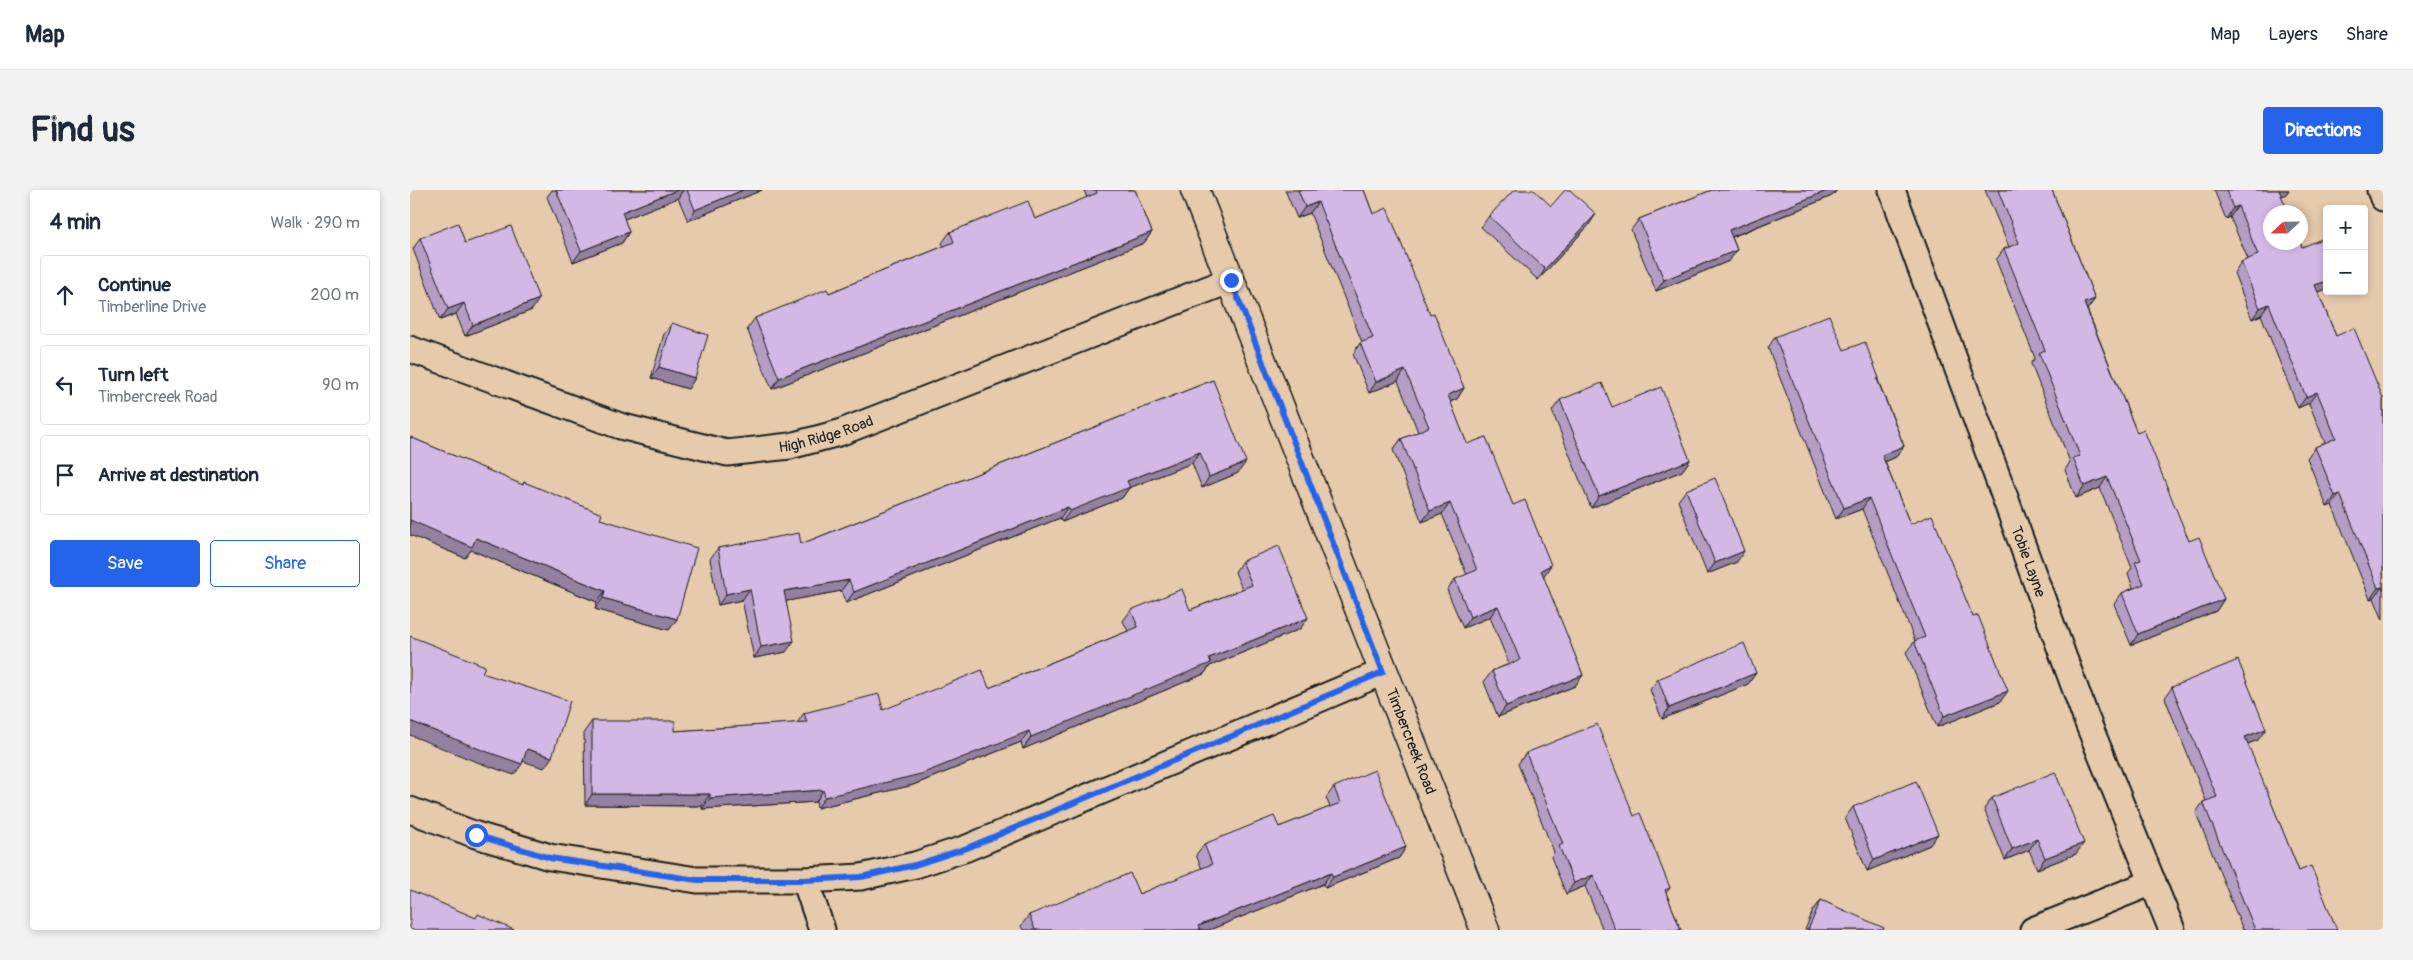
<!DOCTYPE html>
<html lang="en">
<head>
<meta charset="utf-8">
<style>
	body { margin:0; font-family:Pangolin,sans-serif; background:#f2f2f3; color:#1f2937 }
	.controls { position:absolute; right:15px; top:15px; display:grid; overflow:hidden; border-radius:5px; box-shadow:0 2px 8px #0003 }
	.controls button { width:45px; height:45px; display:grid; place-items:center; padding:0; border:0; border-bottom:1px solid #e0e1e3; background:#fff; color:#1f2937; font:25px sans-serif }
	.compass { position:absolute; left:1853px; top:15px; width:45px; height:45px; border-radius:50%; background:#fff; box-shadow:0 2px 8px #0003; rotate:248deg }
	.stop { position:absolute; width:15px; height:15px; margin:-11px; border:4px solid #2563eb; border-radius:50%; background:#fff }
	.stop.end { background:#2563eb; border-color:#fff; box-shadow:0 1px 5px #0008 }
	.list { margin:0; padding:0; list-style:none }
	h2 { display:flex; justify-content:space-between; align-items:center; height:65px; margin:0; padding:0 20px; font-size:21px }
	h2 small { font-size:16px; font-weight:400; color:#747a83 }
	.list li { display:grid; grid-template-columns:32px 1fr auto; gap:15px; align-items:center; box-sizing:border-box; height:80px; margin:0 10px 10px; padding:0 10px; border:1px solid #e0e1e3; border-radius:5px }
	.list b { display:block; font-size:19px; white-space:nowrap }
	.list p { margin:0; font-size:16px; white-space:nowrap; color:#747a83 }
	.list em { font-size:16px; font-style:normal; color:#747a83 }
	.actions { display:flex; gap:10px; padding:15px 20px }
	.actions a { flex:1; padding:11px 0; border:1px solid #2563eb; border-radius:5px; text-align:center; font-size:18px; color:#2563eb }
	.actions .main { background:#2563eb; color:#fff }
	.icon { flex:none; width:28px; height:28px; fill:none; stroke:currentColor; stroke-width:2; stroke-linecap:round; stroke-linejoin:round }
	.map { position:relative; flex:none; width:1973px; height:740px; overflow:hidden; border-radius:5px }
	header { display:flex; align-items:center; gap:30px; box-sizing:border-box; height:70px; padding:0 25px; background:#fff; border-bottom:1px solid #e0e1e3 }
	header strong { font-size:24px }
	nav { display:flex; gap:28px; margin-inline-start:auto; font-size:18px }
	.intro { display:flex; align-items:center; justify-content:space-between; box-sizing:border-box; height:120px; padding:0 30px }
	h1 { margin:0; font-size:35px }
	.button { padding:12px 22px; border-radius:5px; background:#2563eb; color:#fff; font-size:18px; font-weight:700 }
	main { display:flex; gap:30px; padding:0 30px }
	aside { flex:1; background:#fff; border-radius:5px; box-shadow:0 2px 8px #0003 }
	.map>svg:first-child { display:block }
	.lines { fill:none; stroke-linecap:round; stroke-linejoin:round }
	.street-casing { stroke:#1c1c1c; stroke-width:29 }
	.secondary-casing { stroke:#1c1c1c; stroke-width:31 }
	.street { stroke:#e5caac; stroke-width:25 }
	.secondary { stroke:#e5caac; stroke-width:28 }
	.wall { fill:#b59dc5; stroke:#1c1c1c }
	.shaded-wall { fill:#9480a0; stroke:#1c1c1c }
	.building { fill:#d3b7e5; stroke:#1c1c1c }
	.route { stroke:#2563eb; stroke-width:6 }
	.labels { text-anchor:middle; stroke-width:4; stroke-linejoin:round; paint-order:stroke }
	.street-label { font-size:15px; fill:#1c1c1c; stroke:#e5caac }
</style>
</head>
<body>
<header>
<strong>Map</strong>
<nav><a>Map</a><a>Layers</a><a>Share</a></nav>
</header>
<div class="intro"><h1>Find us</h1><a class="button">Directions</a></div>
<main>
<aside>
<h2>4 min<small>Walk · 290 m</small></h2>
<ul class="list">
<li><svg class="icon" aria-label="ahead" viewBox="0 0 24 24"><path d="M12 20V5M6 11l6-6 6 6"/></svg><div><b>Continue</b><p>Timberline Drive</p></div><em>200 m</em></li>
<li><svg class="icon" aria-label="left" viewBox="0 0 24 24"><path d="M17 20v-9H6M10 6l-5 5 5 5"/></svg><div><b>Turn left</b><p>Timbercreek Road</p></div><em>90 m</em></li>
<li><svg class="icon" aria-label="arrive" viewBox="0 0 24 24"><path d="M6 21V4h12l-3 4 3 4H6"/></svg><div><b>Arrive at destination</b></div></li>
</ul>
<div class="actions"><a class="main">Save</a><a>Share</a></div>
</aside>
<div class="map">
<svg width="1973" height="740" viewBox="0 0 1973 740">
	<rect width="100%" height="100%" fill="#e5caac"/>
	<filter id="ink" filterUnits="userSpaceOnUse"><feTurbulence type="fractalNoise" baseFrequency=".02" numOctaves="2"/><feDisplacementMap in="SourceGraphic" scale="10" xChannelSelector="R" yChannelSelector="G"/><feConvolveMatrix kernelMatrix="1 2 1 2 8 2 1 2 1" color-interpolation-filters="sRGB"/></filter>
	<g filter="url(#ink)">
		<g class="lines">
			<defs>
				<g id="street">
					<path id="s1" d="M1482,0L1676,528L1762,740"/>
					<polyline points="1970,0 1973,8"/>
					<path id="s2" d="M0,159L210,236L317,263L380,256L429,243L821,90"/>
					<polyline points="0,620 66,645 140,667 287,690 395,690 451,687 505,675 557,658 973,482"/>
					<polyline points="395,690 412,740"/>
					<polyline points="1623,740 1743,692"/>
				</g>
				<g id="secondary">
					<path id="s3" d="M785,0L1075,740"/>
				</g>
			</defs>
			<use href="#street" class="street-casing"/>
			<use href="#secondary" class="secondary-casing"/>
			<use href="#street" class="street"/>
			<use href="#secondary" class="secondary"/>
		</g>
		<g class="wall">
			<polygon points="142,0 352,0 278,31 268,8 214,29 219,42 212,53 163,72 137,7"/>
			<polygon points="674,0 725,0 742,42 734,53 362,199 337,139 345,128 419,103 534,56 532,53 540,42 625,29 677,8"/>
			<polygon points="875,0 954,0 963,24 1020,125 1054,198 1047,209 1040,212 1057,254 1103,315 1173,485 1165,496 1088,527 1074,492 1082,481 1099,474 1080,427 1053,438 1037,400 1045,389 1057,385 1032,324 1012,332 983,260 991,249 1008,242 988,191 959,203 943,164 950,153 952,152 900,23 887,28"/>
			<polygon points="1302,0 1427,0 1422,6 1322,47 1327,60 1319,71 1246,101 1221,40 1229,29"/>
			<polygon points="1575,0 1642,0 1685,109 1677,119 1727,243 1779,351 1814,409 1806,421 1721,455 1704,414 1712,403 1723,398 1718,383 1722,378 1690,298 1666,308 1655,280 1660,272 1621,174 1625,168 1586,70 1594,59 1599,57"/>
			<polygon points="1804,0 1879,0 1876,4 1871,6 1892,57 1917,61 1917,99 1908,102 1926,146 1973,208 1973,430 1964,408 1960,409 1922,315 1917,317 1897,268 1905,257 1915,253 1899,213 1888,218 1851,125 1842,129 1824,83 1831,72 1838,69 1820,27 1816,29"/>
			<polygon points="1141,16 1179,35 1128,90 1071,37 1079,26"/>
			<polygon points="10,48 55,53 122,120 55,146 46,124 30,130 3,59"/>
			<polygon points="262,133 285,188 278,199 241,188 254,144"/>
			<polygon points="1365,147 1434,160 1469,188 1468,190 1494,256 1486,267 1475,272 1500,334 1590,512 1527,537 1496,462 1505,451 1452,319 1426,329 1358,158"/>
			<polygon points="803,190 828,283 792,298 782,273 719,298 712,308 652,332 650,328 436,413 431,401 376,411 376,462 344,468 332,410 308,415 300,369 308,358 391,354"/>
			<polygon points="1150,210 1280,270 1272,281 1181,318 1142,221"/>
			<polygon points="0,247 112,295 114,292 190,329 267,429 259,440 185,419 187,412 61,360 55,368 0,345"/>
			<polygon points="1276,300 1327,372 1297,384 1268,311"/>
			<polygon points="832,371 890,439 800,476 794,484 613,559 611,552 503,595 407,618 406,612 292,619 292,616 175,615 174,542 182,531 265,541 387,533 394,523 473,520 579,498 718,441 713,431 721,420 780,420 832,399 825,382"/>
			<polygon points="1346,483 1338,494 1252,529 1240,500 1248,489"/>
			<polygon points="1762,497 1848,550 1837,554 1889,681 1927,740 1833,740 1786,623 1793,612 1796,611 1755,508"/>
			<polygon points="1116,563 1224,626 1260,698 1256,703 1271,740 1193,740 1175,696 1156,704 1141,667 1144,662 1108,574"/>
			<polygon points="924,597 996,657 989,668 915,698 913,694 799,740 613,740 611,736 619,725 729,704 792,679 786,665 794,654 869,637 920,617 916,608"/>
			<polygon points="1582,608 1666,664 1627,679 1619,660 1595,670 1574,619"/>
			<polygon points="1443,617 1520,655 1457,681 1435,628"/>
			<polygon points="1411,710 1473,740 1395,740 1403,721"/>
		</g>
		<g class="shaded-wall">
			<polygon points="267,0 273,0 268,8 204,33 212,22"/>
			<polygon points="333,0 352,0 278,31 285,20"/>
			<polygon points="1419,0 1427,0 1422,6 1311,51 1319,40"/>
			<polygon points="1868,0 1879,0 1876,4 1861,10"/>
			<polygon points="908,12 900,23 887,28 895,17"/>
			<polygon points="1828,16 1820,27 1816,29 1823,18"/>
			<polygon points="1186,24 1179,35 1128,90 1135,79"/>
			<polygon points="219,42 212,53 163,72 171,61"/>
			<polygon points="742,42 734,53 362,199 369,188"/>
			<polygon points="1327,60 1319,71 1246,101 1254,90"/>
			<polygon points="1917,91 1917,99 1897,106 1905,95"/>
			<polygon points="129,109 122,120 55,146 63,135"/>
			<polygon points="1685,109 1677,120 1674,113"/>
			<polygon points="54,113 46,124 30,130 38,119"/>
			<polygon points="1859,114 1851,125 1842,129 1850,118"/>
			<polygon points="249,177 285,188 278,199 241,188"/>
			<polygon points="995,180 988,191 959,203 966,192"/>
			<polygon points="1054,198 1047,209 1030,216 1038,205"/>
			<polygon points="1907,202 1899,213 1888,218 1896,207"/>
			<polygon points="1494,256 1486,267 1464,276 1472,265"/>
			<polygon points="790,262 782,273 719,298 712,308 652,332 660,321 717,291"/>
			<polygon points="1280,270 1272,281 1181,318 1189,306"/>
			<polygon points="836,272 828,283 792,298 799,287"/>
			<polygon points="1697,287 1690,298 1666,308 1674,296"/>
			<polygon points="1930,304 1922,315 1917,317 1925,306"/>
			<polygon points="1459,308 1452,319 1426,329 1434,318"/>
			<polygon points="1040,313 1032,324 1012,332 1020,321"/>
			<polygon points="658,317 650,328 436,413 444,402"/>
			<polygon points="0,330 66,348 195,401 187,412 61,360 55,368 0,345"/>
			<polygon points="1334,361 1327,372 1297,384 1305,373"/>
			<polygon points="1141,375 1134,386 1123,391 1131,380"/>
			<polygon points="439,390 431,401 367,413 374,401"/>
			<polygon points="1972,397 1964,408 1960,409 1968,398"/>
			<polygon points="340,399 332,410 308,415 316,404"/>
			<polygon points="193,408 267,429 259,440 185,419"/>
			<polygon points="1814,409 1806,421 1721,455 1728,444"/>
			<polygon points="1088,416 1080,427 1053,438 1060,427"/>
			<polygon points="898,428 890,439 800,476 794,484 613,559 621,547 799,468"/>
			<polygon points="384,451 376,462 344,468 351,457"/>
			<polygon points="1346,483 1338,494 1252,529 1259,518"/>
			<polygon points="1173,485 1165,496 1088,527 1096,516"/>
			<polygon points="1598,501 1590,512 1527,537 1534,526"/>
			<polygon points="0,531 112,574 104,585 64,571 0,545"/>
			<polygon points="1856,539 1848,550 1827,558 1835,547"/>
			<polygon points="619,541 611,552 503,595 407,618 415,607"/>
			<polygon points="117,559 142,567 134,578 109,570"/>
			<polygon points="413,600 406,612 292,619 300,608"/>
			<polygon points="182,604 300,604 292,616 175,615"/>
			<polygon points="1528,644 1520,655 1457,681 1464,670"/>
			<polygon points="1627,649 1619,660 1595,670 1602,659"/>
			<polygon points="1674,653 1666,664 1627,679 1635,668"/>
			<polygon points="996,657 989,668 915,698 923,687"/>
			<polygon points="921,683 913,694 799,740 786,740 788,736"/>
			<polygon points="1183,685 1175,696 1156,704 1164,693"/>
		</g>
		<g class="building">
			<polygon points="146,0 267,0 212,22 219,42 171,61"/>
			<polygon points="277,0 333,0 285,20"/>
			<polygon points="686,0 725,0 742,42 369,188 345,128 417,99 419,103 544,52 540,42 618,11 625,29 687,3"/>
			<polygon points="888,0 954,0 963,24 977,18 1020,125 1024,123 1054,198 1038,205 1057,254 1076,247 1103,315 1115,310 1141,375 1131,380 1173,485 1096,516 1082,481 1110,470 1088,416 1060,427 1045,389 1067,380 1040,313 1020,321 991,249 1019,237 995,180 966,192 950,153 963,148 908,12 895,17"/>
			<polygon points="1104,0 1124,0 1141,16 1155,0 1160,0 1186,24 1135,79 1079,26"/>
			<polygon points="1302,0 1419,0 1319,40 1327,60 1254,90 1229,29"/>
			<polygon points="1588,0 1642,0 1685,109 1674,113 1727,243 1734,240 1779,351 1789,347 1814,409 1728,444 1712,403 1734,394 1725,372 1731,370 1697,287 1674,296 1663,268 1670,266 1629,163 1635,160 1594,59 1609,53"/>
			<polygon points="1816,0 1869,0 1878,22 1860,22 1860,52 1890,52 1892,57 1912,49 1917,61 1917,91 1905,95 1926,146 1944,138 1973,208 1973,400 1972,397 1968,398 1930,304 1925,306 1905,257 1926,248 1907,202 1896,207 1859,114 1850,118 1831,72 1848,65 1828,16 1823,18"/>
			<polygon points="48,33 55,53 101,36 129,109 63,135 54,113 38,119 10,48"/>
			<polygon points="1419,125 1434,160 1455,152 1469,188 1467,189 1494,256 1472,265 1500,334 1522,325 1563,427 1568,425 1598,501 1534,526 1504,451 1515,447 1459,308 1434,318 1365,147"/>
			<polygon points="262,133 298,145 285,188 249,177"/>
			<polygon points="803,190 836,272 799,287 790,262 717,291 720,297 660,321 658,317 444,402 439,390 374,401 384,451 351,457 340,399 316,404 308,358 389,343 391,354"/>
			<polygon points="1192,193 1202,217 1251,197 1280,270 1189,306 1150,210"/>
			<polygon points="0,247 113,295 114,292 192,324 190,329 287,358 267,429 193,408 195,401 66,348 62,357 0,330"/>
			<polygon points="1305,288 1334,361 1305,373 1276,300"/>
			<polygon points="869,356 898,428 799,468 801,473 621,547 619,541 511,584 415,607 413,600 300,608 300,604 182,604 182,531 265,531 265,541 397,532 394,523 469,504 473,520 572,480 579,498 728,437 721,420 772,399 780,420 842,395 832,371"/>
			<polygon points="0,446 75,476 72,483 160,511 142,567 117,559 112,574 72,560 0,531"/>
			<polygon points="1334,453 1346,483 1259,518 1248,489"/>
			<polygon points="1828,470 1856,539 1835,547 1889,681 1901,676 1927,740 1845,740 1793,612 1807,607 1762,497"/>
			<polygon points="1187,534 1224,626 1230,623 1260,698 1255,700 1271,740 1205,740 1183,685 1164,693 1149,656 1153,654 1116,563"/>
			<polygon points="965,580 996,657 923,687 921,683 788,736 790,740 625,740 619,725 720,683 729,704 802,674 794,654 864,626 869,637 930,613 924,597"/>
			<polygon points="1645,582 1674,653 1635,668 1627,649 1602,659 1582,608"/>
			<polygon points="1506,591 1528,644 1464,670 1443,617"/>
			<polygon points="0,700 66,728 68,724 104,740 0,740"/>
			<polygon points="1411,710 1474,738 1473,740 1398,740"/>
		</g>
	</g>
	<g class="lines" filter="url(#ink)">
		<polyline class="route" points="66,645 140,668 287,690 394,690 451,687 505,675 557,658 973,482 821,90"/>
	</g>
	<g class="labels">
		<g class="street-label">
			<text dy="5" stroke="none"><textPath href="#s2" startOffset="435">High Ridge Road</textPath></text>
			<text dy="5" stroke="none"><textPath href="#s1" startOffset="396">Tobie Layne</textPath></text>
			<text dy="5" stroke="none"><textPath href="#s3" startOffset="592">Timbercreek Road</textPath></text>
		</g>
	</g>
</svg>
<div class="controls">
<button>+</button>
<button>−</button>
</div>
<svg class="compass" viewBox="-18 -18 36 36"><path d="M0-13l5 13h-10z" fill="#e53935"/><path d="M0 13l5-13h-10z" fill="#747a83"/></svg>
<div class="stop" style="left:66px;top:645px"></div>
<div class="stop end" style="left:821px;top:90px"></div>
</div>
</main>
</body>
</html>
